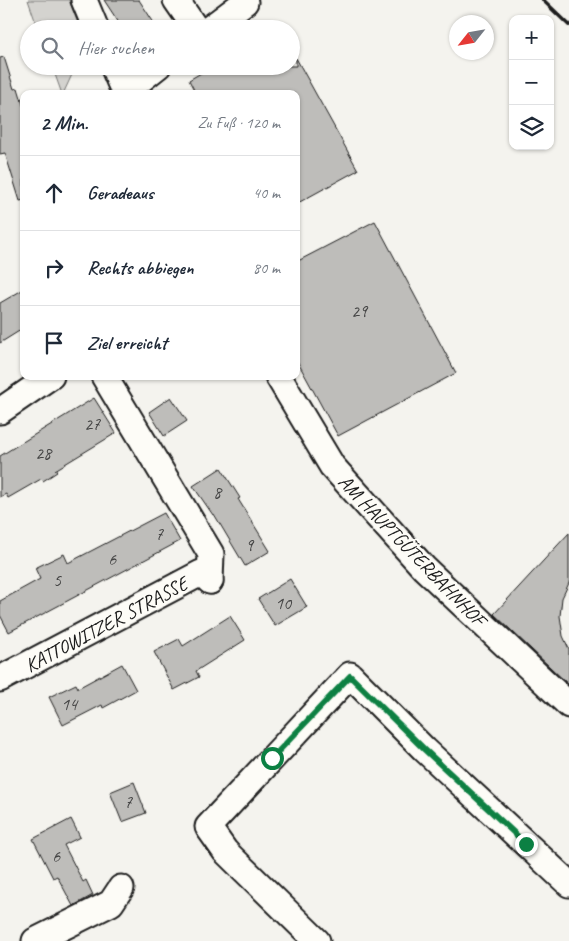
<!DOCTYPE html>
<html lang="de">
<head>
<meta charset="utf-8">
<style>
	body { margin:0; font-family:Caveat,sans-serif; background:#f6f6f7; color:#1f2937 }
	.controls { position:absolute; right:15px; top:15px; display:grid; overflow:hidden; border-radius:10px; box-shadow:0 1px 4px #0004 }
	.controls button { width:45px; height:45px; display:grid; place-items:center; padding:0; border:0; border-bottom:1px solid #e0e1e3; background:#fff; color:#1f2937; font:25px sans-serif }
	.compass { position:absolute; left:449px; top:15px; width:45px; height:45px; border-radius:50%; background:#fff; box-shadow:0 1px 4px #0004; rotate:239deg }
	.stop { position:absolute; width:15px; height:15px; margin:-11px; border:4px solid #0b8043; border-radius:50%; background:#fff }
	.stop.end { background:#0b8043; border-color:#fff; box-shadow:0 1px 5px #0008 }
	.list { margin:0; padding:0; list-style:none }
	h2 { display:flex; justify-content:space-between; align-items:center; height:65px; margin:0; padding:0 20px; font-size:21px }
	h2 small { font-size:16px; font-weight:400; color:#747a83 }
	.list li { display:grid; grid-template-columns:32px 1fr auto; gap:15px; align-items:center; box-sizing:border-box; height:75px; padding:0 20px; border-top:1px solid #e0e1e3 }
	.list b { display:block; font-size:19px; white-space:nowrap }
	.list em { font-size:16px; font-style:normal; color:#747a83 }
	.icon { flex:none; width:28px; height:28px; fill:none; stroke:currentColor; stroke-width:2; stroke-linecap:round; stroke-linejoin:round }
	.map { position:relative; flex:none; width:569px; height:941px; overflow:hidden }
	.search { position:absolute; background:#fff; box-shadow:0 1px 4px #0004; left:20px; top:20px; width:280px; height:55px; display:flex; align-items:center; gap:12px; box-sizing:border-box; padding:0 18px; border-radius:28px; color:#747a83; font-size:19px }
	.panel { position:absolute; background:#fff; box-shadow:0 1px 4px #0004; left:20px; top:90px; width:280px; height:290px; border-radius:10px }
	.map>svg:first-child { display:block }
	.green { fill:#d4d3cf; stroke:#787876 }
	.building { fill:#bebdba; stroke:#1c1c1c }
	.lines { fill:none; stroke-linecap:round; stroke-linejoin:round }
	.minor-casing { stroke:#1c1c1c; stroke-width:29 }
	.minor { stroke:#fdfcf7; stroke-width:25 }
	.rail { stroke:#1c1c1c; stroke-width:4 }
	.route { stroke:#0b8043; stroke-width:6 }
	.labels { text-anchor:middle; stroke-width:5; stroke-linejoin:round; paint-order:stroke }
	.number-label { font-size:18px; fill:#444 }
	.street-label { font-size:20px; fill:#1c1c1c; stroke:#fdfcf7 }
</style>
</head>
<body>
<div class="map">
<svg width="569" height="941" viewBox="0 0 569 941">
	<rect width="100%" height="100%" fill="#f4f3ee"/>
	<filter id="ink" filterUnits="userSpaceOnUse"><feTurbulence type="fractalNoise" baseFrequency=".02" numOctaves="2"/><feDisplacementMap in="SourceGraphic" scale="10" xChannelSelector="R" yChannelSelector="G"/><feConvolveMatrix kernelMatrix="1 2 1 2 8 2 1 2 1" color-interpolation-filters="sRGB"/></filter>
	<g filter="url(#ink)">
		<g class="green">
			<polygon points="28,0 69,0 80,29 38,29"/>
			<polygon points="52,66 76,66 63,94 62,94"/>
		</g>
		<g class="building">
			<polygon points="104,0 139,0 158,29 123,29"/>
			<polygon points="4,57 14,89 18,88 24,108 24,200 20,201 5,153 0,154 0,58"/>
			<polygon points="296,58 358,170 296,204 296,94 196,94 189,80 213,66 296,66"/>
			<polygon points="375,221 456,373 338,436 296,359 296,262"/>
			<polygon points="24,289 24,328 0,343 0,303"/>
			<polygon points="171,397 187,421 164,436 149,412"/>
			<polygon points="94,398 116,433 55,470 57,472 43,481 41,479 8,498 6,494 0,497 0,456"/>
			<polygon points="221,468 240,498 238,499 270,551 245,566 214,514 213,515 193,486"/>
			<polygon points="164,513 180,541 9,632 0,615 0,601 40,579 35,568 64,554 68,563"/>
			<polygon points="569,533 569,583 562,598 560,616 563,636 569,649 569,685 494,614"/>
			<polygon points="290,579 307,607 275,626 258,599"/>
			<polygon points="230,616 245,640 196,671 199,677 174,690 154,652 179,639 183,646"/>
			<polygon points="122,664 136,690 103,708 102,705 63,725 49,697 76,684 78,688"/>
			<polygon points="134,782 146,813 122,822 110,792"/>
			<polygon points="71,819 80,837 64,845 83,882 86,880 93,895 73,906 57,876 53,878 33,839"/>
		</g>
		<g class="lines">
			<defs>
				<g id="minor">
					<polyline points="84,0 96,29"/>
					<polyline points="176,0 196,29"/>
					<polyline points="209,29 245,2"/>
					<polyline points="113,66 125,94"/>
					<polyline points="124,93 158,66"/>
					<polyline points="104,376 211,554 210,581"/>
					<polyline points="278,376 332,466 424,568 569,705"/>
					<polyline points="0,411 51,376"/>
					<polyline points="0,679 201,573 210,581"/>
					<polyline points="35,941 111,903 121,888"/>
					<polyline points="317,941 225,851 208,827 350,675 425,750 569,884"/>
				</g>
			</defs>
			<use href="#minor" class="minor-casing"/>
			<use href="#minor" class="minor"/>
			<polyline class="rail" points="543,0 569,25"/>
		</g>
	</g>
	<g class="lines" filter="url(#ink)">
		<polyline class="route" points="272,758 350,676 425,750 526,844"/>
	</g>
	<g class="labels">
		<g class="number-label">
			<text x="359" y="317">29</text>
			<text x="92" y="430">27</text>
			<text x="43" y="459">28</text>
			<text x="217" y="498">8</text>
			<text x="159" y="540">7</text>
			<text x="249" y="551">9</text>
			<text x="112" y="565">6</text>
			<text x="57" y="586">5</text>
			<text x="283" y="609">10</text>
			<text x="69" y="710">14</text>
			<text x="128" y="808">7</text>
			<text x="56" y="862">6</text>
		</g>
		<g class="street-label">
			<text transform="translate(412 550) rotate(46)" y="7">AM HAUPTGÜTERBAHNHOF</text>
			<text transform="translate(106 624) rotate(-28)" y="7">KATTOWITZER STRASSE</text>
		</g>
	</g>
</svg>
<div class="controls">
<button>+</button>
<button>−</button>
<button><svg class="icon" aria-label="layers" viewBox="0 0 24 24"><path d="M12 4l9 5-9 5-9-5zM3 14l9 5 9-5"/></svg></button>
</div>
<svg class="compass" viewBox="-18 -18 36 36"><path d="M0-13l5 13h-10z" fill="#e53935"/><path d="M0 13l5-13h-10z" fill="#747a83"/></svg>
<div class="stop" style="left:272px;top:758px"></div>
<div class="stop end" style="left:526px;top:844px"></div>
<div class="search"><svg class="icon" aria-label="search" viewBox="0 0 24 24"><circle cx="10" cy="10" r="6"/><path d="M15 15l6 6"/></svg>Hier suchen</div>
<section class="panel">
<h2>2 Min.<small>Zu Fuß · 120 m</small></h2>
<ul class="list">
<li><svg class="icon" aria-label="ahead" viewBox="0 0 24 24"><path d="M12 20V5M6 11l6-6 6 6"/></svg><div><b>Geradeaus</b></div><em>40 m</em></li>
<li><svg class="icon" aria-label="right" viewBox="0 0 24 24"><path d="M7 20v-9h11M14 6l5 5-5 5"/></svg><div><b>Rechts abbiegen</b></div><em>80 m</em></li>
<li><svg class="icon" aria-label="arrive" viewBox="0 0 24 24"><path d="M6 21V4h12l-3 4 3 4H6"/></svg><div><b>Ziel erreicht</b></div></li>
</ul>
</section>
</div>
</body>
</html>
